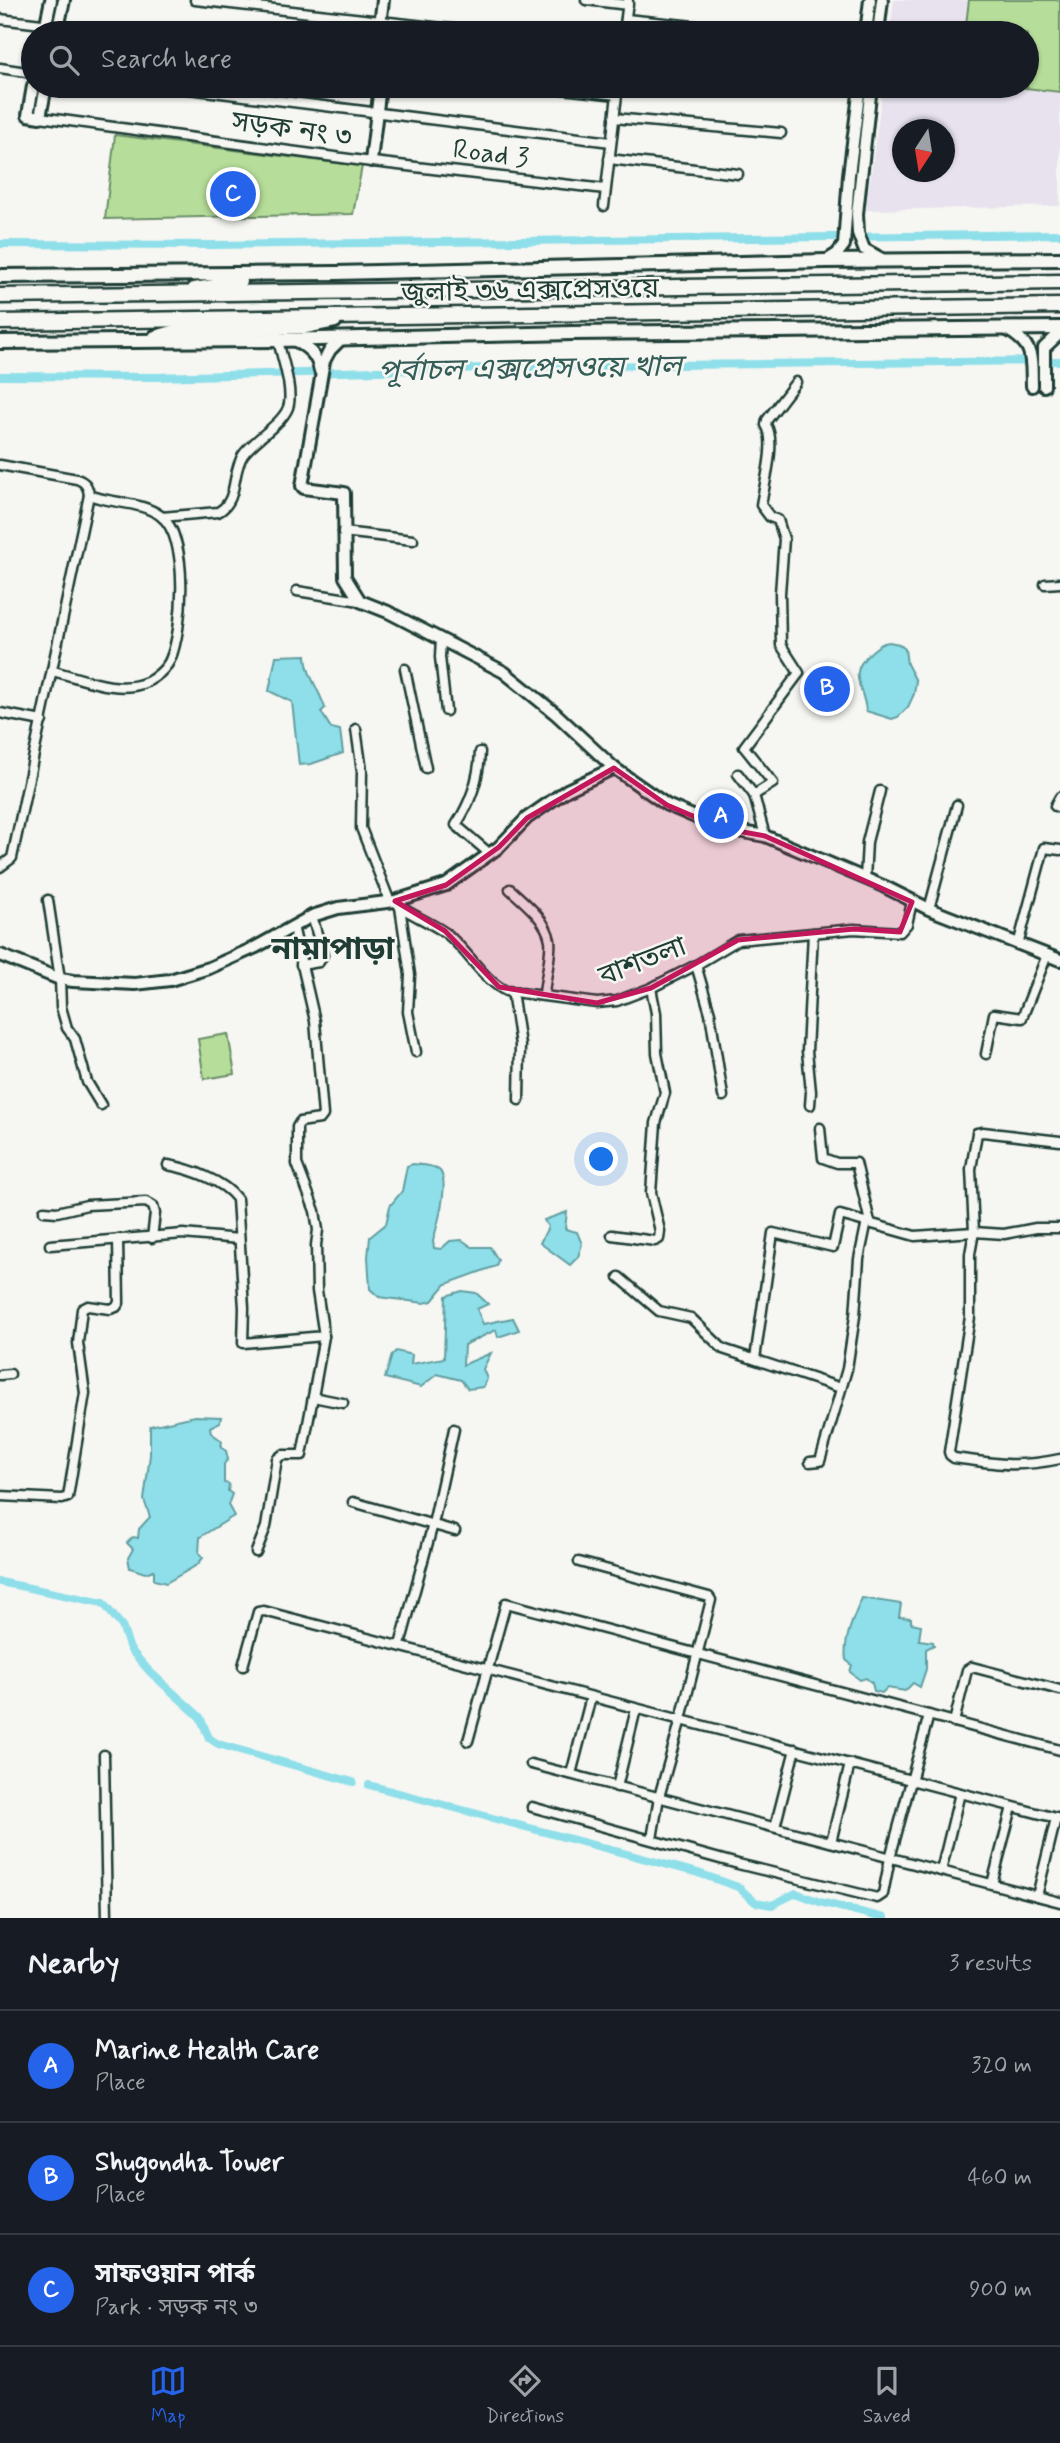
<!DOCTYPE html>
<html lang="en">
<head>
<meta charset="utf-8">
<style>
	body { margin:0; font-family:Mynerve,"Noto Sans Bengali",sans-serif; background:#20242c; color:#f1f3f6 }
	.compass { position:absolute; left:892px; top:119px; width:63px; height:63px; border-radius:50%; background:#171b24; box-shadow:0 2px 5px #0004; rotate:192deg }
	.you { position:absolute; left:602px; top:1160px; width:24px; height:24px; margin:-18px; border:5px solid #fff; border-radius:50%; background:#1a73e8; box-shadow:0 0 0 10px #1a73e833 }
	.badge { display:grid; place-items:center; width:46px; height:46px; border-radius:50%; background:#2563eb; color:#fff; font-size:23px; font-weight:700 }
	.pin { position:absolute; translate:-50% -50%; border:4px solid #fff; box-shadow:0 2px 7px #0006 }
	.list { margin:0; padding:0; list-style:none }
	h2 { display:flex; justify-content:space-between; align-items:center; height:91px; margin:0; padding:0 28px; font-size:30px }
	h2 small { font-size:23px; font-weight:400; color:#9ea1a6 }
	.list li { display:grid; grid-template-columns:46px 1fr auto; gap:21px; align-items:center; box-sizing:border-box; height:112px; padding:0 28px; border-top:2px solid #363941 }
	.list b { display:block; font-size:26px; white-space:nowrap }
	.list p { margin:0; font-size:23px; white-space:nowrap; color:#9ea1a6 }
	.list em { font-size:23px; font-style:normal; color:#9ea1a6 }
	.icon { flex:none; width:38px; height:38px; fill:none; stroke:currentColor; stroke-width:2; stroke-linecap:round; stroke-linejoin:round }
	.map { position:relative; flex:none; width:1060px; height:1918px; overflow:hidden }
	.search { position:absolute; background:#171b24; box-shadow:0 2px 5px #0004; left:21px; right:21px; top:21px; height:77px; display:flex; align-items:center; gap:18px; box-sizing:border-box; padding:0 24px; border-radius:38px; color:#9ea1a6; font-size:26px }
	.sheet { height:427px; background:#171b24 }
	nav { display:flex; justify-content:space-around; align-items:center; box-sizing:border-box; height:98px; border-top:2px solid #363941; background:#171b24; font-size:19px; color:#9ea1a6 }
	nav a { display:grid; justify-items:center; gap:4px }
	nav .on { color:#2563eb }
	.map>svg:first-child { display:block }
	.built { fill:#e7e2ee; fill-rule:evenodd }
	.green { fill:#b6de9a; stroke:#6a8e67; stroke-width:2 }
	.water { fill:#8edfe9; stroke:#629ea1; stroke-width:2 }
	.lines { fill:none; stroke-linecap:round; stroke-linejoin:round }
	.canal { stroke:#8edfe9; stroke-width:8 }
	.minor-casing { stroke:#1f3d34; stroke-width:13 }
	.tertiary-casing { stroke:#1f3d34; stroke-width:16 }
	.primary-casing { stroke:#1f3d34; stroke-width:18 }
	.motorway-casing { stroke:#1f3d34; stroke-width:19 }
	.minor { stroke:#f6f6f2; stroke-width:8 }
	.tertiary { stroke:#f6f6f2; stroke-width:10 }
	.primary { stroke:#f6f6f2; stroke-width:12 }
	.motorway { stroke:#f6f6f2; stroke-width:14 }
	.marked { fill:#c2185b; fill-opacity:0.2; stroke:#c2185b; stroke-width:5; stroke-linejoin:round }
	.labels { text-anchor:middle; stroke-width:5; stroke-linejoin:round; paint-order:stroke }
	.street-label { font-size:28px; fill:#1f3d34; stroke:#f6f6f2 }
	.water-label { font-size:30px; font-style:italic; fill:#355d58; stroke:#f6f6f2 }
	.quarter-label { font-size:32px; font-weight:bold; fill:#1f3d34; stroke:#f6f6f2 }
</style>
</head>
<body>
<div class="map">
<svg width="1060" height="1918" viewBox="0 0 1060 1918">
	<rect width="100%" height="100%" fill="#f6f6f2"/>
	<filter id="ink" filterUnits="userSpaceOnUse"><feTurbulence type="fractalNoise" baseFrequency=".0143" numOctaves="2"/><feDisplacementMap in="SourceGraphic" scale="14" xChannelSelector="R" yChannelSelector="G"/><feConvolveMatrix kernelMatrix="1 2 1 2 8 2 1 2 1" color-interpolation-filters="sRGB"/></filter>
	<g filter="url(#ink)">
		<path class="built" d="M894,0H1060V206L866,210L883,86H1027V33H890ZM902,130H944V172H902Z"/>
		<g class="green">
			<polygon points="969,0 1060,0 1060,92 1008,86 1027,86 1027,33 965,33"/>
			<polygon points="115,135 362,166 353,214 105,219"/>
			<polygon points="228,1034 235,1074 204,1079 198,1039"/>
		</g>
		<g class="water">
			<path d="M889,642L899,644L905,649L907,664L916,681L914,694L908,707L898,717L892,719L866,711C864,686 846,675 870,653C877,647 880,643 889,642Z"/>
			<path d="M306,655C306,674 319,689 325,708L321,712L331,728L340,730L343,753L311,764L299,765L292,702L269,691L276,656Z"/>
			<path d="M413,1164C422,1165 434,1165 440,1171C450,1183 437,1227 433,1241L434,1248L441,1249L450,1241L462,1240L472,1247H490L498,1260L496,1266L446,1284L432,1301L424,1303L379,1297L370,1289L368,1257L370,1237L386,1224L390,1206L402,1191L407,1166Z"/>
			<polygon points="567,1212 565,1229 577,1232 582,1244 578,1257 570,1265 540,1243 548,1227 544,1220"/>
			<polygon points="462,1291 476,1293 488,1304 477,1309 483,1324 513,1318 519,1330 498,1337 496,1330 464,1345 463,1365 491,1353 483,1369 487,1379 483,1387 468,1389 461,1380 437,1374 421,1387 385,1378 392,1355 396,1351 412,1355 411,1364 444,1358 446,1296"/>
			<polygon points="195,1416 221,1417 220,1422 210,1427 211,1433 222,1441 221,1447 226,1451 228,1459 224,1464 224,1483 229,1484 228,1491 232,1494 228,1505 234,1516 200,1537 199,1553 203,1558 197,1565 166,1583 154,1580 154,1570 145,1573 130,1568 128,1558 133,1549 127,1543 133,1537 138,1538 139,1529 150,1517 144,1500 150,1455 150,1426"/>
			<path d="M862,1598L901,1604L899,1617L911,1618V1623L921,1625L919,1640L933,1642L934,1645L926,1649V1669L920,1687L913,1683L905,1691L887,1688L882,1693L874,1691L872,1683L866,1678L860,1680L850,1672L852,1665L846,1660C843,1639 854,1617 862,1598Z"/>
		</g>
		<g class="lines">
			<g class="canal">
				<polyline points="0,244 215,245 1060,234"/>
				<polyline points="0,376 156,377 568,366 1060,361"/>
				<polyline points="0,1582 103,1603 122,1626 130,1649 150,1672 200,1717 209,1738 218,1744 353,1782"/>
				<polyline points="369,1785 698,1873 738,1887 755,1902 772,1905 796,1893 820,1902 884,1918"/>
			</g>
			<defs>
				<g id="minor">
					<polyline points="195,0 487,33"/>
					<polyline points="586,0 628,5"/>
					<polyline points="0,19 117,33"/>
					<polyline points="626,19 762,33"/>
					<polyline points="624,33 628,1"/>
					<polyline points="0,68 33,73"/>
					<polyline points="165,86 611,142"/>
					<polyline points="535,86 617,95"/>
					<polyline points="767,86 804,89"/>
					<polyline points="40,117 364,161 605,189"/>
					<polyline points="614,118 781,133"/>
					<polyline points="609,159 738,174"/>
					<polyline points="604,206 618,86"/>
					<path d="M0,465L77,479C85,482 88,486 89,495L12,858L0,867"/>
					<path d="M162,517L218,512C239,501 231,473 243,455C255,438 286,422 289,404C292,385 282,359 278,340"/>
					<polyline points="343,532 413,540"/>
					<polyline points="1045,584 1060,583"/>
					<polyline points="297,591 360,601"/>
					<polyline points="441,639 440,657 446,711"/>
					<polyline points="405,669 426,768"/>
					<path d="M53,671C82,678 118,695 147,682C155,678 166,669 170,660C183,631 190,538 161,516C141,501 112,504 89,495"/>
					<polyline points="0,713 42,721"/>
					<polyline points="356,729 362,771 361,828 390,902"/>
					<path d="M480,752C479,779 471,802 456,825L490,854"/>
					<polyline points="738,774 754,795"/>
					<polyline points="1060,797 1055,806 1060,808"/>
					<path d="M765,836L754,795L773,783L744,747L799,673L781,645L780,593L784,539L778,520L770,517L761,505C764,485 777,441 766,425L767,420L796,382"/>
					<polyline points="865,879 867,842 880,791"/>
					<path d="M510,889C525,903 546,919 550,940C552,953 545,979 544,994"/>
					<polyline points="48,900 60,979 61,1007 67,1028 75,1039 87,1082 101,1105"/>
					<path d="M395,901L400,907C413,915 437,926 447,934C468,951 482,979 506,991L597,1003L617,1001L651,988L696,965L738,940L854,929L900,932L907,924L912,902"/>
					<polyline points="400,907 410,975 408,1012 416,1052"/>
					<polyline points="929,909 957,805"/>
					<polyline points="293,926 315,1021 323,1115 320,1119 300,1122 297,1127 297,1164 315,1211 318,1230 316,1245 317,1291 324,1336 313,1397 343,1403"/>
					<polyline points="1018,945 1044,848 1060,850"/>
					<polyline points="301,965 319,962 323,955 312,916"/>
					<polyline points="696,965 710,1013 723,1096"/>
					<polyline points="512,991 520,1045 519,1100"/>
					<polyline points="986,1054 994,1014 1022,1018 1047,955"/>
					<polyline points="810,1105 811,1092 807,1051 813,933"/>
					<polyline points="820,1128 823,1158 837,1163 856,1163 870,1222"/>
					<path d="M1060,1141L983,1132L977,1133L971,1169L974,1232L970,1254V1317L949,1452L950,1455L954,1458C997,1464 1017,1468 1060,1459"/>
					<path d="M168,1165C190,1169 223,1180 237,1199L244,1308L243,1343L324,1336"/>
					<polyline points="44,1211 57,1212 87,1205 146,1202 153,1206 155,1213 152,1238"/>
					<polyline points="612,1235 655,1241 659,1239 660,1231 651,1193 656,1123 665,1093 657,1053 656,1013 651,988"/>
					<polyline points="50,1245 183,1234 239,1239"/>
					<polyline points="619,1277 659,1311 691,1318 723,1349 841,1388"/>
					<polyline points="755,1359 773,1233 833,1247 840,1215 915,1236 974,1232 1004,1234 1036,1228 1060,1228"/>
					<polyline points="0,1375 10,1374"/>
					<polyline points="810,1462 820,1461 847,1369 855,1316 859,1259 867,1221"/>
					<polyline points="0,1496 62,1499 68,1497 85,1393 78,1343 82,1309 88,1306 110,1309 116,1307 119,1303 118,1239"/>
					<polyline points="353,1502 455,1531"/>
					<polyline points="256,1552 266,1527 277,1459 282,1455 302,1455 313,1397"/>
					<polyline points="579,1562 709,1597 711,1600 681,1719 659,1797 652,1839"/>
					<polyline points="400,1645 433,1524 454,1429"/>
					<polyline points="243,1666 258,1612 264,1611 1060,1819"/>
					<polyline points="954,1722 967,1670 972,1667 1060,1690"/>
					<polyline points="468,1741 506,1603 1060,1750"/>
					<polyline points="104,1755 107,1918"/>
					<polyline points="531,1764 1060,1902"/>
					<polyline points="571,1774 591,1697"/>
					<polyline points="617,1787 636,1709"/>
					<polyline points="532,1807 738,1864 877,1898 883,1894 890,1858 929,1715"/>
					<polyline points="775,1827 795,1749"/>
					<polyline points="831,1842 850,1764"/>
					<polyline points="941,1871 960,1793"/>
					<polyline points="992,1884 1012,1807"/>
					<polyline points="1037,1896 1056,1818"/>
				</g>
				<g id="tertiary">
					<polyline points="44,33 51,0"/>
					<polyline points="57,33 64,0"/>
					<polyline points="379,33 383,0"/>
					<polyline points="866,33 870,0"/>
					<polyline points="878,33 882,0"/>
					<polyline points="33,86 28,115 40,117 46,86"/>
					<polyline points="871,86 857,214 858,233 864,249 882,259"/>
					<polyline points="371,161 380,86"/>
					<polyline points="826,261 837,254 844,245 849,175 860,86"/>
					<path d="M1006,329C1035,345 1031,357 1032,386"/>
					<polyline points="341,339 330,350 324,361 302,486 304,488 344,493 345,577 360,601 388,612 504,672 556,714 614,768"/>
					<path d="M294,340C309,348 317,355 320,371"/>
					<polyline points="1044,386 1044,348 1060,333"/>
					<polyline points="0,955 60,979 73,981 135,984 170,980 209,968 256,947 312,916 338,908 395,901 446,885 499,847 527,818 567,790 614,768 667,805 721,828 765,836 883,886 929,909 1060,960"/>
				</g>
				<g id="primary">
					<polyline points="0,276 336,273 826,261 1060,259"/>
					<polyline points="194,289 241,282"/>
					<polyline points="155,337 173,332 305,327 335,321"/>
					<polyline points="0,342 278,340 572,333 1060,328"/>
				</g>
				<g id="motorway">
					<polyline points="0,296 1060,282"/>
					<polyline points="0,322 1060,306"/>
				</g>
			</defs>
			<use href="#minor" class="minor-casing"/>
			<use href="#tertiary" class="tertiary-casing"/>
			<use href="#primary" class="primary-casing"/>
			<use href="#motorway" class="motorway-casing"/>
			<use href="#minor" class="minor"/>
			<use href="#tertiary" class="tertiary"/>
			<use href="#primary" class="primary"/>
			<use href="#motorway" class="motorway"/>
		</g>
	</g>
	<path class="marked" d="M614,768L667,805L721,828L765,836L912,902L900,932L854,929L738,940L651,988L597,1003L499,987L445,931L395,901L446,885L499,847L527,818Z"/>
	<g class="labels">
		<g class="street-label">
			<text transform="translate(292 128) rotate(8)" y="10">সড়ক নং ৩</text>
			<text transform="translate(491 152) rotate(7)" y="10">Road 3</text>
			<text transform="translate(530 289) rotate(-1)" y="10">জুলাই ৩৬ এক্সপ্রেসওয়ে</text>
			<text transform="translate(642 960) rotate(-21)" y="10">বাশতলা</text>
		</g>
		<g class="water-label">
			<text transform="translate(530 368) rotate(-1)" y="10">পূর্বাচল এক্সপ্রেসওয়ে খাল</text>
		</g>
		<g class="quarter-label">
			<text x="333" y="959">নামাপাড়া</text>
		</g>
	</g>
</svg>
<svg class="compass" viewBox="-18 -18 36 36"><path d="M0-13l5 13h-10z" fill="#e53935"/><path d="M0 13l5-13h-10z" fill="#9ea1a6"/></svg>
<div class="you"></div>
<div class="pin badge" style="left:721px;top:816px">A</div>
<div class="pin badge" style="left:827px;top:689px">B</div>
<div class="pin badge" style="left:233px;top:194px">C</div>
<div class="search"><svg class="icon" aria-label="search" viewBox="0 0 24 24"><circle cx="10" cy="10" r="6"/><path d="M15 15l6 6"/></svg>Search here</div>
</div>
<section class="sheet">
<h2>Nearby<small>3 results</small></h2>
<ul class="list">
<li><span class="badge">A</span><div><b>Marine Health Care</b><p>Place</p></div><em>320 m</em></li>
<li><span class="badge">B</span><div><b>Shugondha Tower</b><p>Place</p></div><em>460 m</em></li>
<li><span class="badge">C</span><div><b>সাফওয়ান পার্ক</b><p>Park · সড়ক নং ৩</p></div><em>900 m</em></li>
</ul>
</section>
<nav>
<a class="on"><svg class="icon" aria-label="map" viewBox="0 0 24 24"><path d="M3 6l6-2 6 2 6-2v14l-6 2-6-2-6 2zM9 4v14M15 6v14"/></svg>Map</a>
<a><svg class="icon" aria-label="directions" viewBox="0 0 24 24"><path d="M12 3l9 9-9 9-9-9zM9 14v-3h6M13 9l2 2-2 2"/></svg>Directions</a>
<a><svg class="icon" aria-label="saved" viewBox="0 0 24 24"><path d="M7 4h10v16l-5-4-5 4z"/></svg>Saved</a>
</nav>
</body>
</html>
